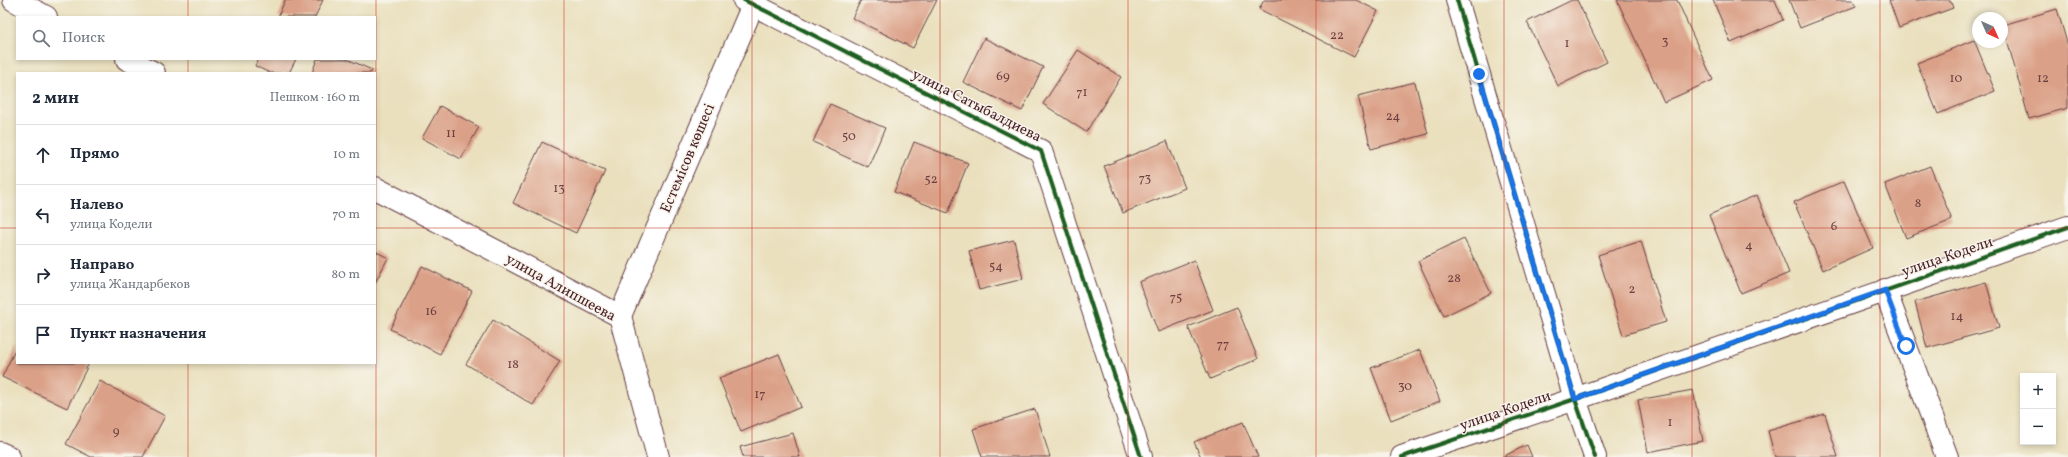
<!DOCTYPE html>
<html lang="ru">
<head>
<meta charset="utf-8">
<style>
	body { margin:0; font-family:Vollkorn,serif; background:#f2f2f3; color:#1f2937 }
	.controls { position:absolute; right:12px; bottom:12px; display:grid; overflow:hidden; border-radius:0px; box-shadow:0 2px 6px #0003 }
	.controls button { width:36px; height:36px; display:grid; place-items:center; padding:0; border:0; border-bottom:1px solid #e0e1e3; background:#fff; color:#1f2937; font:20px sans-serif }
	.compass { position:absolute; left:1972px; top:12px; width:36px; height:36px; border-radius:50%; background:#fff; box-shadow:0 2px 6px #0003; rotate:135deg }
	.stop { position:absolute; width:12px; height:12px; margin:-9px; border:3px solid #1a73e8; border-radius:50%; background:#fff }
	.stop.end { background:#1a73e8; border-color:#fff; box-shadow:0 1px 4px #0008 }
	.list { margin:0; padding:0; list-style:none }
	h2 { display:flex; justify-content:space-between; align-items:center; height:52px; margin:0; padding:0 16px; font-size:17px }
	h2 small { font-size:13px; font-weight:400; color:#747a83 }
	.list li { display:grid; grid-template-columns:26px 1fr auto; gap:12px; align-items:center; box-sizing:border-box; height:60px; padding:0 16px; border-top:1px solid #e0e1e3 }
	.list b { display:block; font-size:15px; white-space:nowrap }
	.list p { margin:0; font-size:13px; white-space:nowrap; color:#747a83 }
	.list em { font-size:13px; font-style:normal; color:#747a83 }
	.icon { flex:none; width:22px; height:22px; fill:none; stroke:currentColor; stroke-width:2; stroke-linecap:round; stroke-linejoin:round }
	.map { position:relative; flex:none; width:2068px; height:457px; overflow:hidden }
	.search { position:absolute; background:#fff; box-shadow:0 2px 6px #0003; left:16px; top:16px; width:360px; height:44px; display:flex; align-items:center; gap:10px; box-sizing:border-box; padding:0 14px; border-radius:0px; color:#747a83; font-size:15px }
	.panel { position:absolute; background:#fff; box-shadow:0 2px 6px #0003; left:16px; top:72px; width:360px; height:292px; border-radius:0px }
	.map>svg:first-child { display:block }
	.building { fill:#dba188 }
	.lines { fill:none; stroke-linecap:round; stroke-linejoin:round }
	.street-casing { stroke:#623c41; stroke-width:24 }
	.street { stroke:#fff; stroke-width:22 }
	.cycleway-casing { stroke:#f7f3e8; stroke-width:6 }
	.cycleway { stroke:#1b5e20; stroke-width:4 }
	.route { stroke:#1a73e8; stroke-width:5 }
	.grid { fill:none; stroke:#c8321e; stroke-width:1; stroke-opacity:0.55 }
	.labels { text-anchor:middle; stroke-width:3; stroke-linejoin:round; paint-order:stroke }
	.number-label { font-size:13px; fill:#6e4042 }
	.street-label { font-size:15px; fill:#4a1f2b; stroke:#f7f3e8 }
</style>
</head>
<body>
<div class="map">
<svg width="2068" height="457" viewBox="0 0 2068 457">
	<rect width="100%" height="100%" fill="#f7f3e8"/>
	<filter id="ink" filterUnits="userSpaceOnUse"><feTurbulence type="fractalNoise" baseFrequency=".025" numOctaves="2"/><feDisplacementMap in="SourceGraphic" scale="8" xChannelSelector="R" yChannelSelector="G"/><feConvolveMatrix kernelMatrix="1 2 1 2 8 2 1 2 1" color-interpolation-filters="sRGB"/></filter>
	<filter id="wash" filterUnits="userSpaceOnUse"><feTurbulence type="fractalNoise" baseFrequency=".012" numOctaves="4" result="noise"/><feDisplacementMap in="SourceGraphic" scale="16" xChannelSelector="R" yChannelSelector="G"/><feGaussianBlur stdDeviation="0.9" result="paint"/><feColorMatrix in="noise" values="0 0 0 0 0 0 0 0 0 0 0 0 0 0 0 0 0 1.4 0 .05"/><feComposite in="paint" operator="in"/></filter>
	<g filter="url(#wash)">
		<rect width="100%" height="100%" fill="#eae0be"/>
		<g id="blocks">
			<g class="building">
				<polygon points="285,0 323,0 315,17 278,17"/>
				<polygon points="861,0 937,0 913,48 852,18"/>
				<polygon points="1264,0 1356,0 1378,11 1354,57 1259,9"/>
				<polygon points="1572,0 1577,0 1607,62 1558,86 1527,22"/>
				<polygon points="1617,0 1677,0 1713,80 1664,102"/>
				<polygon points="1713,0 1775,0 1783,20 1731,43"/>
				<polygon points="1789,0 1853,0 1856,6 1800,28"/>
				<polygon points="1889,0 1950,0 1953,8 1899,28"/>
				<polygon points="2057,9 2068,46 2068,108 2029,119 2003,25"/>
				<polygon points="984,38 1043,67 1022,111 963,82"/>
				<polygon points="1974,40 1995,91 1938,114 1917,63"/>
				<polygon points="1078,50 1121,77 1086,132 1043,104"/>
				<polygon points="258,59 296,59 289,73 270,73 255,66"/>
				<polygon points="317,59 347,59 372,70 371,73 312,73"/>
				<polygon points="1415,82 1428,134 1371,149 1358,96"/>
				<polygon points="830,104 885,128 868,167 813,142"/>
				<polygon points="440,106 479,127 461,159 422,138"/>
				<polygon points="1167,141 1185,188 1123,213 1104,166"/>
				<polygon points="542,142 605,171 576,233 513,203"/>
				<polygon points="914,142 968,163 948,213 894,192"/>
				<polygon points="1930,166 1952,220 1906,238 1885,184"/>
				<polygon points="1844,181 1873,248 1823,270 1794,202"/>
				<polygon points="1757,195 1789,273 1741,293 1709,215"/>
				<polygon points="1464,239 1491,293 1444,316 1418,261"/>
				<polygon points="1014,240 1023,279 979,290 969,251"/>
				<polygon points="1641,241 1666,322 1623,335 1598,255"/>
				<polygon points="375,251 388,258 375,283"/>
				<polygon points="1194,260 1213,310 1158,332 1139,282"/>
				<polygon points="422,266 472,291 440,354 390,329"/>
				<polygon points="1986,282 1999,328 1927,348 1915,302"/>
				<polygon points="1237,307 1258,359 1210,379 1188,327"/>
				<polygon points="493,320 560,361 533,405 466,364"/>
				<polygon points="17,346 17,363 89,363 67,408 2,377"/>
				<polygon points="1420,350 1440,401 1391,420 1371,368"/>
				<polygon points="779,354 801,407 741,432 719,378"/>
				<polygon points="100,381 165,416 143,457 91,457 66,444"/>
				<polygon points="1693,390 1703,441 1648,452 1638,400"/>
				<polygon points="1035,409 1050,457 982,457 973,429"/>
				<polygon points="1825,414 1838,457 1775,457 1768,431"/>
				<polygon points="1243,422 1258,457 1201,457 1194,442"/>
				<polygon points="793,433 800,457 743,457 740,447"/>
				<polygon points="1527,445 1532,457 1502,457"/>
			</g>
		</g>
	</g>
	<g filter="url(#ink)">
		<use href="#blocks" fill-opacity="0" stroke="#623c41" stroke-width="1"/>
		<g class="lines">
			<defs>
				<g id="street">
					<polyline points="14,0 46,17"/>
					<polyline points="744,0 1041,151 1141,457"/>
					<polyline points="1457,0 1575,399 1595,457"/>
					<polyline points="127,59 154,73"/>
					<polyline points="375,188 620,316 658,457"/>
					<polyline points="1885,290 1947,457"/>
					<polyline points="620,316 755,0"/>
					<polyline points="0,453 9,457"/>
					<polyline points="1402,457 1575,399 2068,227"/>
				</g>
			</defs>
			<use href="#street" class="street-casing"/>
			<use href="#street" class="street"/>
			<defs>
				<g id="cycleway">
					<polyline points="744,0 1041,151 1141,457"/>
					<polyline points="1457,0 1575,399 1595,457"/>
					<polyline points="1402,457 1575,399 2068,227"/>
				</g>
			</defs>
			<use href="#cycleway" class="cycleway-casing"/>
			<use href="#cycleway" class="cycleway"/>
		</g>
	</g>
	<g class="lines" filter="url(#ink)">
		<polyline class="route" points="1479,74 1575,399 1885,290 1906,346"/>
	</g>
	<path class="grid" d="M188,0V17M376,0V457M564,0V457M752,0V457M940,0V457M1128,0V457M1316,0V457M1504,0V457M1692,0V457M1880,0V457M188,59V73M0,228H17M375,228H2068M188,363V457"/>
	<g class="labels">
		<g class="number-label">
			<text x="1337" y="39">22</text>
			<text x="1665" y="45">3</text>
			<text x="1567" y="47">1</text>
			<text x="1003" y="80">69</text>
			<text x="1956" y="82">10</text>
			<text x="2043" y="82">12</text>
			<text x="1082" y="96">71</text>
			<text x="1393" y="120">24</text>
			<text x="451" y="137">11</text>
			<text x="849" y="140">50</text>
			<text x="1145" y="182">73</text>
			<text x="931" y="183">52</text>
			<text x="559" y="192">13</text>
			<text x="1918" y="207">8</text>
			<text x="1834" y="230">6</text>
			<text x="1749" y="249">4</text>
			<text x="996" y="270">54</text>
			<text x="1454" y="282">28</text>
			<text x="1632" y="293">2</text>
			<text x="1176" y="301">75</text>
			<text x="431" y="315">16</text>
			<text x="1957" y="320">14</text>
			<text x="1223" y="348">77</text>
			<text x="513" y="368">18</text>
			<text x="1405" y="390">30</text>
			<text x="760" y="398">17</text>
			<text x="1670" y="426">1</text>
			<text x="116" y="435">9</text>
		</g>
		<g class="street-label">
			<text transform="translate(977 105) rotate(27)" y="5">улица Сатыбалдиева</text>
			<text transform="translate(687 158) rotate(-67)" y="5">Естемісов көшесі</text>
			<text transform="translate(1947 256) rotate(-19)" y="5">улица Кодели</text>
			<text transform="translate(561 287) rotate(29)" y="5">улица Алипшеева</text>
			<text transform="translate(1505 410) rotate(-19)" y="5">улица Кодели</text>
		</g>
	</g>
</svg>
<div class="controls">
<button>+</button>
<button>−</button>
</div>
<svg class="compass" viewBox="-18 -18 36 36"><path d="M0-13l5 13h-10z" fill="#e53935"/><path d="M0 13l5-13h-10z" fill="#747a83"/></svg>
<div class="stop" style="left:1906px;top:346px"></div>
<div class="stop end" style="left:1479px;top:74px"></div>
<div class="search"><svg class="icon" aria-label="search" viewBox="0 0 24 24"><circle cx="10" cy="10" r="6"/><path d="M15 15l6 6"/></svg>Поиск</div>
<section class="panel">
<h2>2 мин<small>Пешком · 160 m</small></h2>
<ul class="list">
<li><svg class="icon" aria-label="ahead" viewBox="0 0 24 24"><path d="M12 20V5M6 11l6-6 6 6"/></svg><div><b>Прямо</b></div><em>10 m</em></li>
<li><svg class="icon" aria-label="left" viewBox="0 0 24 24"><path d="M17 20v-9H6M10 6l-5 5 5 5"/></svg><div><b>Налево</b><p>улица Кодели</p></div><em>70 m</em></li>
<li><svg class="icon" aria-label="right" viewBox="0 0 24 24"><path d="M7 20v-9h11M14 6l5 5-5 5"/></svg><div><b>Направо</b><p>улица Жандарбеков</p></div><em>80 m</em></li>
<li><svg class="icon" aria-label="arrive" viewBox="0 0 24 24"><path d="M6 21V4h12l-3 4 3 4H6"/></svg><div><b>Пункт назначения</b></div></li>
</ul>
</section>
</div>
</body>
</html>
